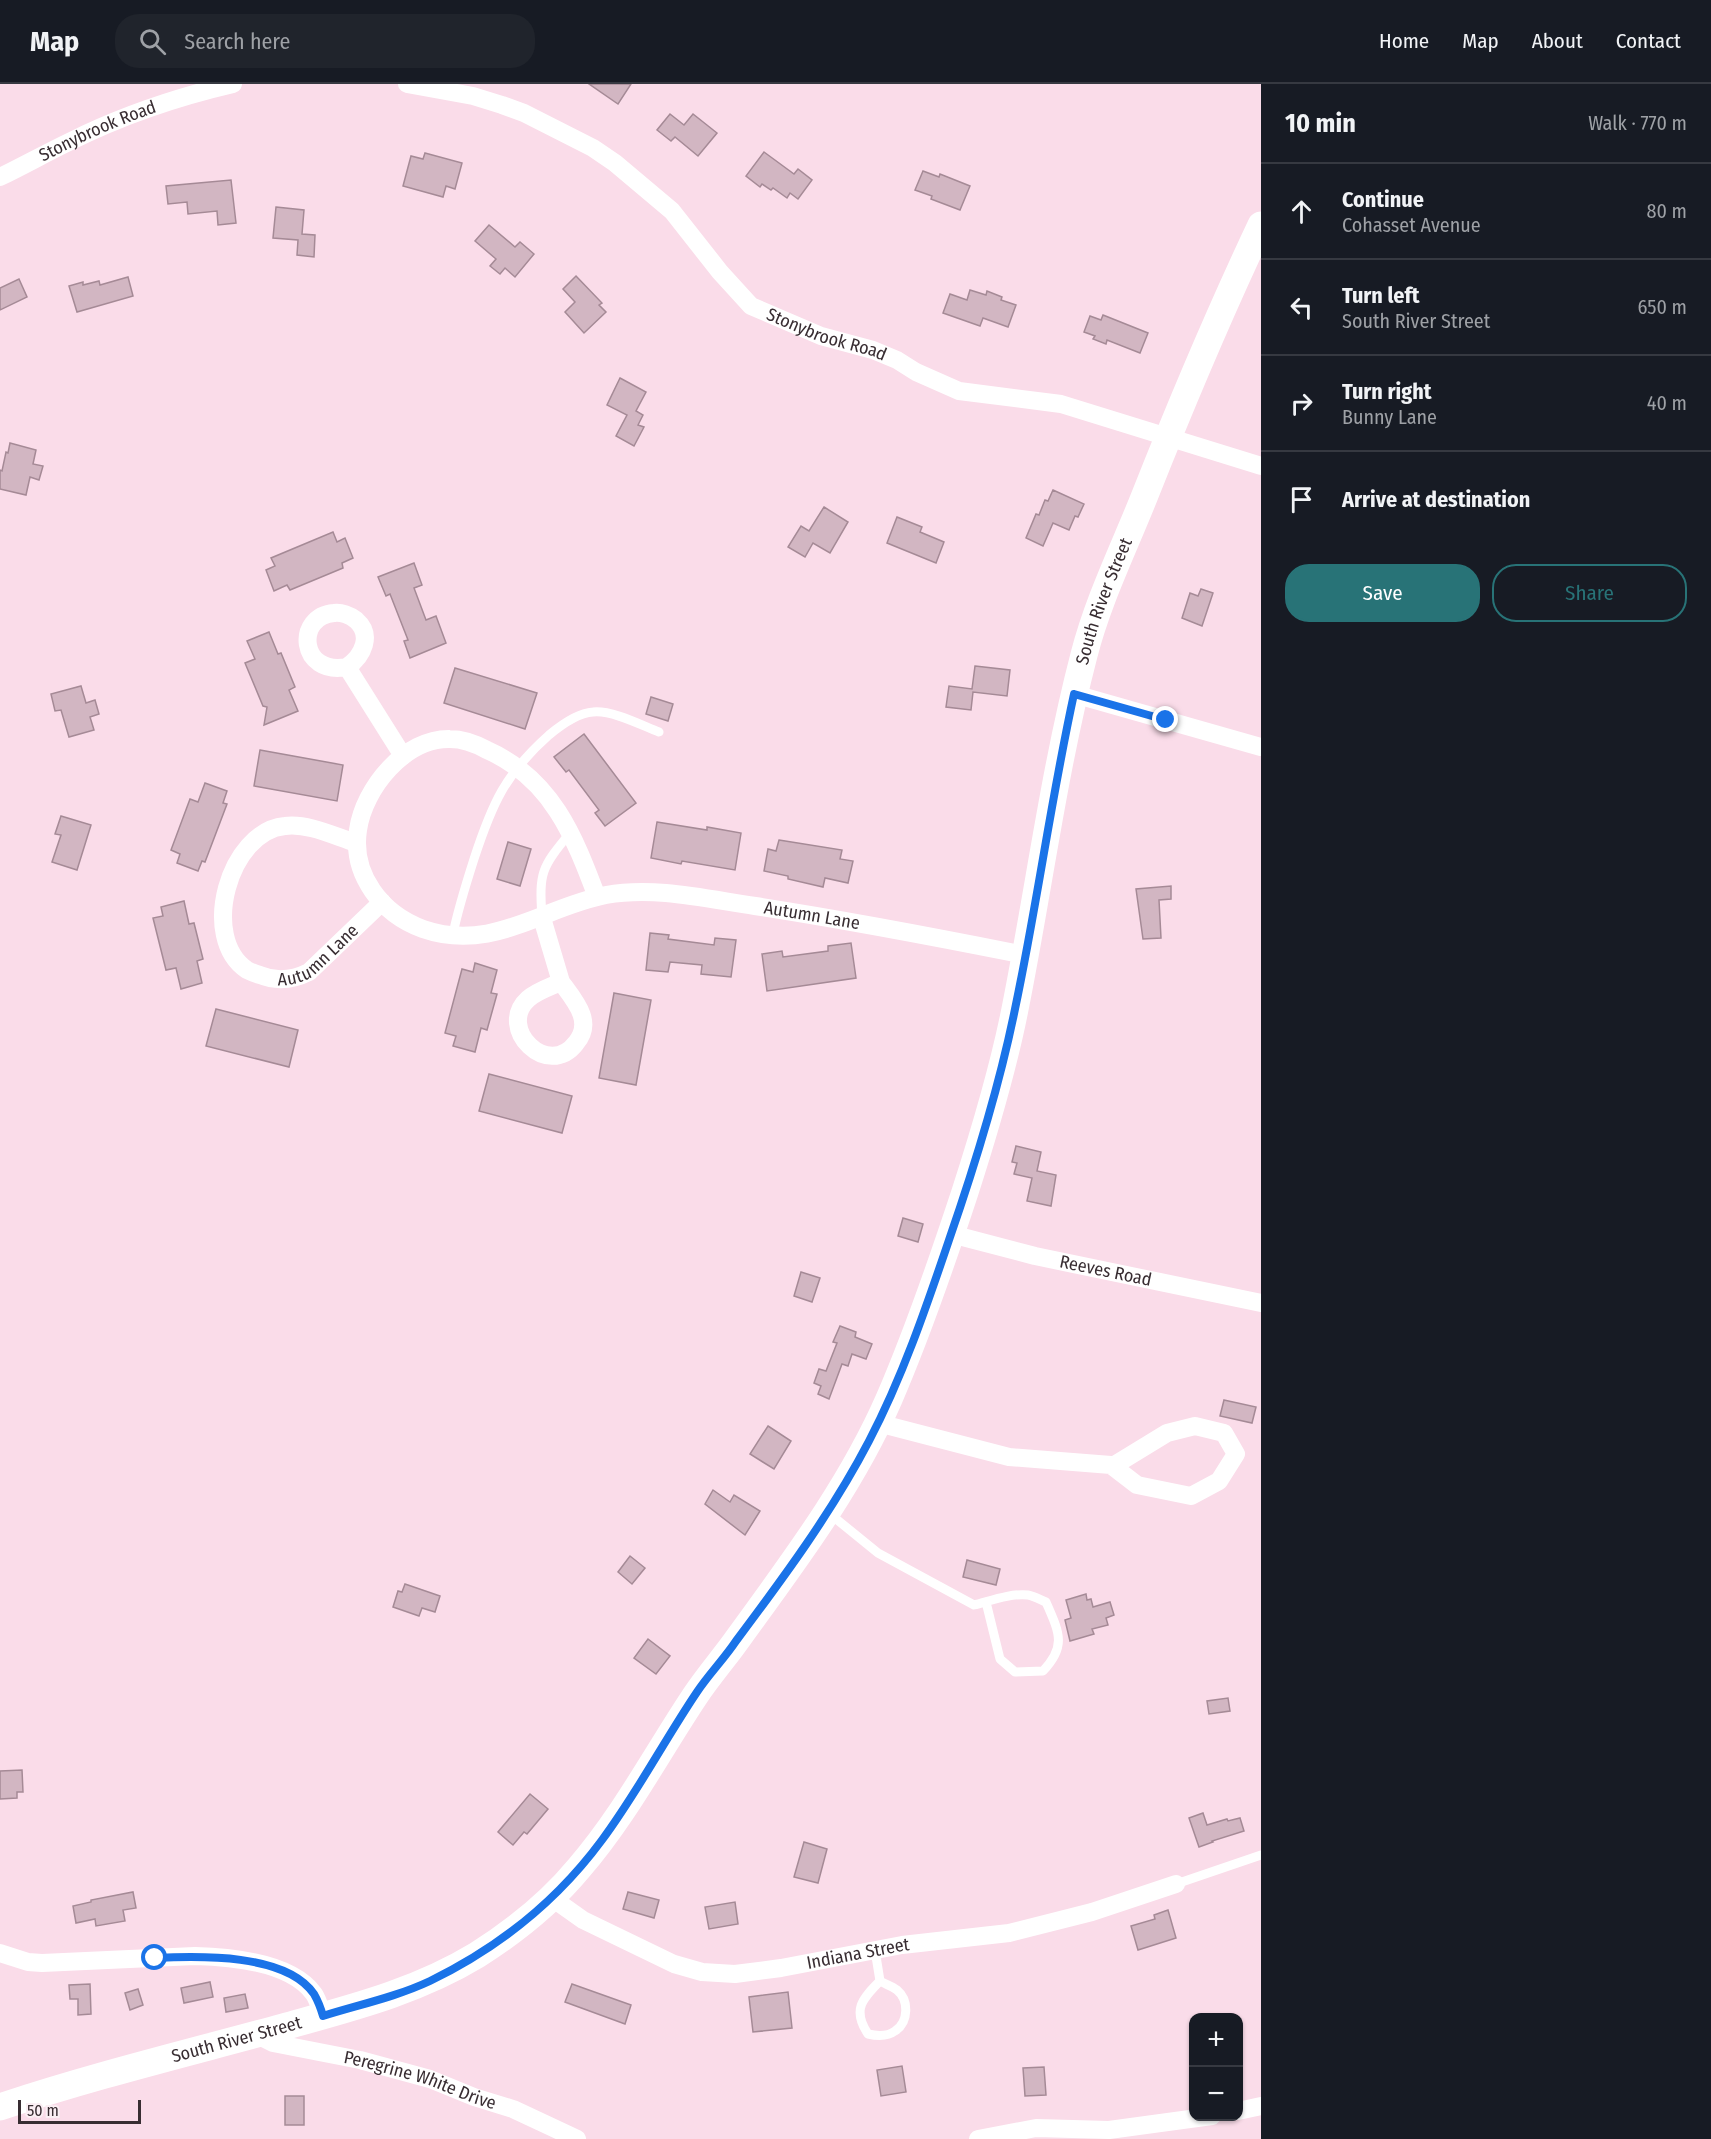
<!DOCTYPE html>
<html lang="en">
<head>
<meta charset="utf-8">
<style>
	body { margin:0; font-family:"Fira Sans Condensed",sans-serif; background:#20242c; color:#f1f3f6 }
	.controls { position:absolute; right:18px; bottom:18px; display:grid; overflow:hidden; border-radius:12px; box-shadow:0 2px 4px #0004 }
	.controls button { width:54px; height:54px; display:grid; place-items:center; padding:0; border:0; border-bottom:2px solid #363941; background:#171b24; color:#f1f3f6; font:30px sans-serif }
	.scale { position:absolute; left:18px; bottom:15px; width:123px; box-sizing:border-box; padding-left:6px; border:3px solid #382d32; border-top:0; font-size:16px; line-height:21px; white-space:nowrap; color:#382d32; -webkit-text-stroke:4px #fbeff4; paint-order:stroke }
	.stop { position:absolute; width:18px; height:18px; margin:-14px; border:4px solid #1a73e8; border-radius:50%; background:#fff }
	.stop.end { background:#1a73e8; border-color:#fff; box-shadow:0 2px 6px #0008 }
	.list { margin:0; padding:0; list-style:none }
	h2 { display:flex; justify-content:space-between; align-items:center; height:78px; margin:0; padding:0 24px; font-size:26px }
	h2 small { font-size:20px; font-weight:400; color:#9ea1a6 }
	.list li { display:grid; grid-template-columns:39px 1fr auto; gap:18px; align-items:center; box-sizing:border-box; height:96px; padding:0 24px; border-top:2px solid #363941 }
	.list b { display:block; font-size:22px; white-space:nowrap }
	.list p { margin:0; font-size:20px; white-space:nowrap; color:#9ea1a6 }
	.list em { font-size:20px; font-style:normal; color:#9ea1a6 }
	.actions { display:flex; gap:12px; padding:18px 24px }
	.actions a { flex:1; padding:14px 0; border:2px solid #287377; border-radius:24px; text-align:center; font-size:21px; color:#287377 }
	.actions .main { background:#287377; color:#fff }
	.icon { flex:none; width:33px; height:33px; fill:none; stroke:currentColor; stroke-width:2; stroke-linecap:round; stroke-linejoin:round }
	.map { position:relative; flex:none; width:1261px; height:2055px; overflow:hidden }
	header { display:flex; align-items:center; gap:36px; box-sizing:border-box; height:84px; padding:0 30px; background:#171b24; border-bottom:2px solid #363941 }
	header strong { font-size:28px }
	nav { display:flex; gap:33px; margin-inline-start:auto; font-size:21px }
	.search { width:420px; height:54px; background:#20242c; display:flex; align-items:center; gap:15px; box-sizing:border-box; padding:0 21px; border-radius:24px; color:#9ea1a6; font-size:22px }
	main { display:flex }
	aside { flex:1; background:#171b24 }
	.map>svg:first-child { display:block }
	.building { fill:#d2b6c2; stroke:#a58a96; stroke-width:1.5 }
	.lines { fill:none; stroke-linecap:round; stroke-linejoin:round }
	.lane { stroke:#fff; stroke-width:9 }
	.street { stroke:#fff; stroke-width:18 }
	.secondary { stroke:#fff; stroke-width:27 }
	.route { stroke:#1a73e8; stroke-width:8 }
	.labels { text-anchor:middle; stroke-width:6; stroke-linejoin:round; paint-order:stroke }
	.street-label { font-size:18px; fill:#382d32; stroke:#fbeff4 }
</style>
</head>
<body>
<header>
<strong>Map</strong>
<div class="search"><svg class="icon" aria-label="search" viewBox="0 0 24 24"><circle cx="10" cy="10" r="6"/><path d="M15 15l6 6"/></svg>Search here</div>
<nav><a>Home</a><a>Map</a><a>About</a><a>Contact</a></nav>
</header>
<main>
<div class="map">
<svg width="1261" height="2055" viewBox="0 0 1261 2055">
	<rect width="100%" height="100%" fill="#fadce9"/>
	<g class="building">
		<polygon points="589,0 631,0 618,20"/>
		<polygon points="670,30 684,41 693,30 717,49 698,72 675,53 671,57 657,46"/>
		<polygon points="764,68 794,90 798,85 812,96 798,115 790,109 787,114 773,104 771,106 762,100 760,103 746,92"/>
		<polygon points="425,69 462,79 455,105 446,102 443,113 403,102 411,72 423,75"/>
		<polygon points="923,87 939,93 940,90 970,102 960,126 931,115 932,112 915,106"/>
		<polygon points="231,96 236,139 218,141 217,127 188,130 187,118 168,120 166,102"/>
		<polygon points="276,123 304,126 302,150 315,151 314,173 297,171 298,156 273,154"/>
		<polygon points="489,141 515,163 520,158 534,170 515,193 505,184 500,190 490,182 496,175 475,157"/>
		<polygon points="576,192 602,219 599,221 606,228 584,249 565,228 575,218 563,205"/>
		<polygon points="128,193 133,212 77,228 69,202 83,198 83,201 99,197 100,201"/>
		<polygon points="19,195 27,213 0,226 0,204"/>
		<polygon points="970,206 986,211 987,207 1002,213 1001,216 1016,221 1008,243 983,234 980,242 943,229 950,210 967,216"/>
		<polygon points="1103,231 1148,249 1140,269 1107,256 1106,260 1093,255 1095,252 1084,248 1090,232 1101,236"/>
		<polygon points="620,294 646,308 636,327 643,331 638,341 644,343 634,362 616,352 627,331 607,321"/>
		<polygon points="10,359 36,366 33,380 43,382 39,396 30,393 26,411 0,405 0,386 2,387 6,368 8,369"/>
		<polygon points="1053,406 1084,420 1078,433 1075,432 1069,446 1053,439 1043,462 1026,454 1036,430 1039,431 1045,416 1048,417"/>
		<polygon points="824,423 848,438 830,469 813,459 805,473 788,463 801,442 809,447"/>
		<polygon points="897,433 922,443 920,448 944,458 936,479 887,459"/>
		<polygon points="333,448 337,458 345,454 353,474 342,479 343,484 290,506 287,501 274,507 266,486 275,482 271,474"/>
		<polygon points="414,479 422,501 414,504 426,536 436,532 446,559 410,574 404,557 408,556 390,510 386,512 378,493"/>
		<polygon points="1201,505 1213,509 1202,542 1182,534 1190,509 1198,512"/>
		<polygon points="269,548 278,570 281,569 295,603 289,606 298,627 264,641 267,623 263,622 245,579 255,575 247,557"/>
		<polygon points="975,582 1010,586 1007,612 973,608 971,626 946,623 949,602 972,605"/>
		<polygon points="455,584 537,609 525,645 444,619"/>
		<polygon points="81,602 86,619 95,616 99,630 90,633 94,646 69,653 61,626 55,627 51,610"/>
		<polygon points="651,613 673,620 668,637 646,630"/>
		<polygon points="584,650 636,719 605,742 595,729 599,726 569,686 566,688 554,673"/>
		<polygon points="260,666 343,681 337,717 254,702"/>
		<polygon points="205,699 227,707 223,719 227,720 205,778 202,777 198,787 177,779 180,770 171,766 190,715 198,718"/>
		<polygon points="61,732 91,741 77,786 52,778 61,751 55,750"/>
		<polygon points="657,738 707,746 707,743 741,749 735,786 682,777 681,780 651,774"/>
		<polygon points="779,756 842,766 840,775 853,777 848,799 825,794 823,803 788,795 788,792 764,787 768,765 776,767"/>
		<polygon points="508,758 531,765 520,802 497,795"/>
		<polygon points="1171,802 1171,815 1159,816 1161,854 1143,855 1136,805"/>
		<polygon points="184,817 189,840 194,839 203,875 197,877 202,899 181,905 176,884 166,886 153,834 163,832 161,823"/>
		<polygon points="650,849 669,851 668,855 714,861 715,854 736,856 731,893 701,890 702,881 670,878 668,888 646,886"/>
		<polygon points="851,859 856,894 767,907 762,870 782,867 783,873 828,867 828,862"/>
		<polygon points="475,879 497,886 491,909 497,910 487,946 481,944 475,968 453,962 456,952 445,949 462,885 473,888"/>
		<polygon points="614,909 651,916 636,1001 599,994"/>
		<polygon points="216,925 298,946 289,983 206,962"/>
		<polygon points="489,990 572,1012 562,1049 479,1027"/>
		<polygon points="1016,1062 1041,1068 1037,1087 1056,1091 1051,1122 1027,1117 1032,1094 1014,1090 1017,1079 1012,1078"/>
		<polygon points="903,1134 923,1140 918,1158 898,1152"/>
		<polygon points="801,1188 820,1194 812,1218 794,1212"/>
		<polygon points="840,1242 856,1248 855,1253 872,1260 866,1275 852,1270 848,1282 842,1280 829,1315 818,1310 821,1302 814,1299 819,1285 826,1287 837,1259 833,1258"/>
		<polygon points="1224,1316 1256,1323 1252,1339 1220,1332"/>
		<polygon points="768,1342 791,1357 774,1385 750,1370"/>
		<polygon points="713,1406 730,1418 734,1411 760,1427 745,1451 705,1420"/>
		<polygon points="630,1472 645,1484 632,1500 618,1488"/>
		<polygon points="967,1476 1000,1485 996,1501 963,1493"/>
		<polygon points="405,1500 440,1512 435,1528 422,1524 419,1532 393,1523 398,1507 402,1508"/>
		<polygon points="1086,1510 1087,1516 1091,1515 1093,1523 1110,1518 1114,1531 1106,1534 1108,1541 1092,1545 1094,1550 1070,1557 1065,1536 1071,1534 1066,1516"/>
		<polygon points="648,1555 670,1572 656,1590 634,1574"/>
		<polygon points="1228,1614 1230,1627 1209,1630 1207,1617"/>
		<polygon points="22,1686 23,1708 17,1708 17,1714 0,1715 0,1687"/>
		<polygon points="530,1710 548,1725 527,1750 524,1748 513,1761 498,1748"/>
		<polygon points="1203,1729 1207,1741 1227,1735 1228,1737 1240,1734 1244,1747 1212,1757 1213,1758 1199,1763 1189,1734"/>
		<polygon points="804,1758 827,1765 818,1799 794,1793"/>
		<polygon points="133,1808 136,1824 123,1826 125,1837 96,1842 95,1835 76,1839 73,1822 91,1818 91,1816"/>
		<polygon points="628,1808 659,1816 654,1834 623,1825"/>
		<polygon points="735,1818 738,1840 709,1845 705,1823"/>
		<polygon points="1168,1826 1176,1854 1138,1866 1131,1842 1155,1835 1154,1831"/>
		<polygon points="210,1898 213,1913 184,1919 181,1904"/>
		<polygon points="90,1900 91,1930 78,1931 78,1915 70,1915 69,1901"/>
		<polygon points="572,1900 631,1921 625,1940 565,1918"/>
		<polygon points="138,1905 143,1921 130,1926 125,1909"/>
		<polygon points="788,1908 792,1944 753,1948 749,1913"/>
		<polygon points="245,1910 248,1924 226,1928 224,1914"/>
		<polygon points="902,1982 906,2008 881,2012 877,1986"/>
		<polygon points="1044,1983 1046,2011 1025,2012 1023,1984"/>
		<rect x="285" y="2012" width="19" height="29"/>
	</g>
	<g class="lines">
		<g class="lane">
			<path d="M542,834C539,788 541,784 570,749"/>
			<path d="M453,850C458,825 466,800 474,775C492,720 505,690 549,651C561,641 577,629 593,628C612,626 641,641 659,648"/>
			<path d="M830,1430L878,1469L974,1521C990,1517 1011,1509 1028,1511C1034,1512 1041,1516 1046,1518C1059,1548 1067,1562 1043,1587L1015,1588L1000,1575L986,1518"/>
			<polyline points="1176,1800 1261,1771"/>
			<path d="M875,1866L880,1897C862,1915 852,1926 868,1950C877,1952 887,1953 895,1947C909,1938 909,1916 897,1906C892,1902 885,1900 880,1897"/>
		</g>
		<g class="street">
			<path id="s1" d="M407,0L473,12L502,21L524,29L593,64L615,79L672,127L720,188L751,222L821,252L873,266L897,276L916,288L959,307L1061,320L1261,382"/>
			<path id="s2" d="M0,93C23,82 46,69 69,58C121,32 177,13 233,0"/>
			<path d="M347,583C299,592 295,532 334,529C341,528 350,531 356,536C373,551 363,572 347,583L403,672"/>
			<polyline points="1074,610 1261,663"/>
			<path id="s3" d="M356,759C334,752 308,739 285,742C229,747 199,854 247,886C251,888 256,890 260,891C277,898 293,896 309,888L382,818"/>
			<path id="s4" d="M597,813C574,752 552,695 487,666C476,660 463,655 450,655C405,654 364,704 358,746C351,791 382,830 423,845C492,869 543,823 606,811C655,802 707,815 755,822C846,836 935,853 1025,871"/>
			<path d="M542,834L561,898C550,903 537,907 528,915C496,944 548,996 576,959C594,938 575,917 561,898"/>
			<path id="s5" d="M951,1150L1035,1172L1261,1219"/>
			<polyline points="878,1339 1009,1373 1111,1381 1137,1401 1191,1412 1219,1397 1236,1370 1224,1349 1195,1342 1167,1349 1113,1382"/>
			<path id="s6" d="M552,1814L583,1836L674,1880L702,1888L735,1890L781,1884L902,1861L1009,1849L1092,1828L1176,1800"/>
			<path d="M0,1869L28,1878L42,1879L195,1872C231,1873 291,1878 314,1910C318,1916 320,1924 323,1932"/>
			<path id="s7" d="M261,1949L265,1955L273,1959L360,1976L430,1995L474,2013L513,2025L577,2055"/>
			<polyline points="1238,2027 1261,2022"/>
			<polyline points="978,2055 1036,2044 1109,2046 1212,2032"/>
		</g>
		<path class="secondary" id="s8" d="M0,2023C93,1992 188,1969 283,1943C351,1924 416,1908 477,1871C515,1847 550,1819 579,1784C624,1732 657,1669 695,1612C709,1591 725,1573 739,1553C794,1477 851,1402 889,1315C918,1248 942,1178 965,1108C985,1046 1004,983 1016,920C1039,804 1054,686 1084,571C1098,516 1124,464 1145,411C1181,320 1219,230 1261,141"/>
	</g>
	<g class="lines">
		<path class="route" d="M155,1874C199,1872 286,1869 314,1910C318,1917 321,1925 323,1932C358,1921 396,1913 430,1897C498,1864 557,1817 602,1756C637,1709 664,1657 697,1608C709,1590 724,1575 736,1557C784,1493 832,1428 869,1357C902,1294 926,1224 949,1156C975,1081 999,1004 1015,925C1037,821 1051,715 1074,610L1166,636"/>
	</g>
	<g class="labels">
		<g class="street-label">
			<text dy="6" stroke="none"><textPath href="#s2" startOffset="108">Stonybrook Road</textPath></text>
			<text dy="6" stroke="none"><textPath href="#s1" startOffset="504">Stonybrook Road</textPath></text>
			<text dy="6" stroke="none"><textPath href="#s8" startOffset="2028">South River Street</textPath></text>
			<text dy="6" stroke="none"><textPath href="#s4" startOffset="894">Autumn Lane</textPath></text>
			<text dy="6" stroke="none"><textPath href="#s3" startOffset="334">Autumn Lane</textPath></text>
			<text dy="6" stroke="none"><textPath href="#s5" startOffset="159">Reeves Road</textPath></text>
			<text dy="6" stroke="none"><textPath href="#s6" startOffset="326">Indiana Street</textPath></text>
			<text dy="6" stroke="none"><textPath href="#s8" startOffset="246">South River Street</textPath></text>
			<text dy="6" stroke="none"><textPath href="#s7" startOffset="168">Peregrine White Drive</textPath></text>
		</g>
	</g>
</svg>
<div class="controls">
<button>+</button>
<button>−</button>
</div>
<div class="scale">50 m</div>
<div class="stop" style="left:155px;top:1874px"></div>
<div class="stop end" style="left:1166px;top:636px"></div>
</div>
<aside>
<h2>10 min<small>Walk · 770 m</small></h2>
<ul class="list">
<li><svg class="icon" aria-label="ahead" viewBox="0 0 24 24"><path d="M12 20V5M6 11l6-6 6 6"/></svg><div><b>Continue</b><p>Cohasset Avenue</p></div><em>80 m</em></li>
<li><svg class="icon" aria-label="left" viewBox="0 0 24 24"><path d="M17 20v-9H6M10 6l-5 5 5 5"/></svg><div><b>Turn left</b><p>South River Street</p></div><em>650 m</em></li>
<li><svg class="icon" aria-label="right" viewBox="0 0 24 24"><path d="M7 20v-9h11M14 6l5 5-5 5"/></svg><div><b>Turn right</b><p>Bunny Lane</p></div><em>40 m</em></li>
<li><svg class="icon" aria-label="arrive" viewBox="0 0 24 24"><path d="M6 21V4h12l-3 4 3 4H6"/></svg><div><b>Arrive at destination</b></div></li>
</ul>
<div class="actions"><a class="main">Save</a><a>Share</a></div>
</aside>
</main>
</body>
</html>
